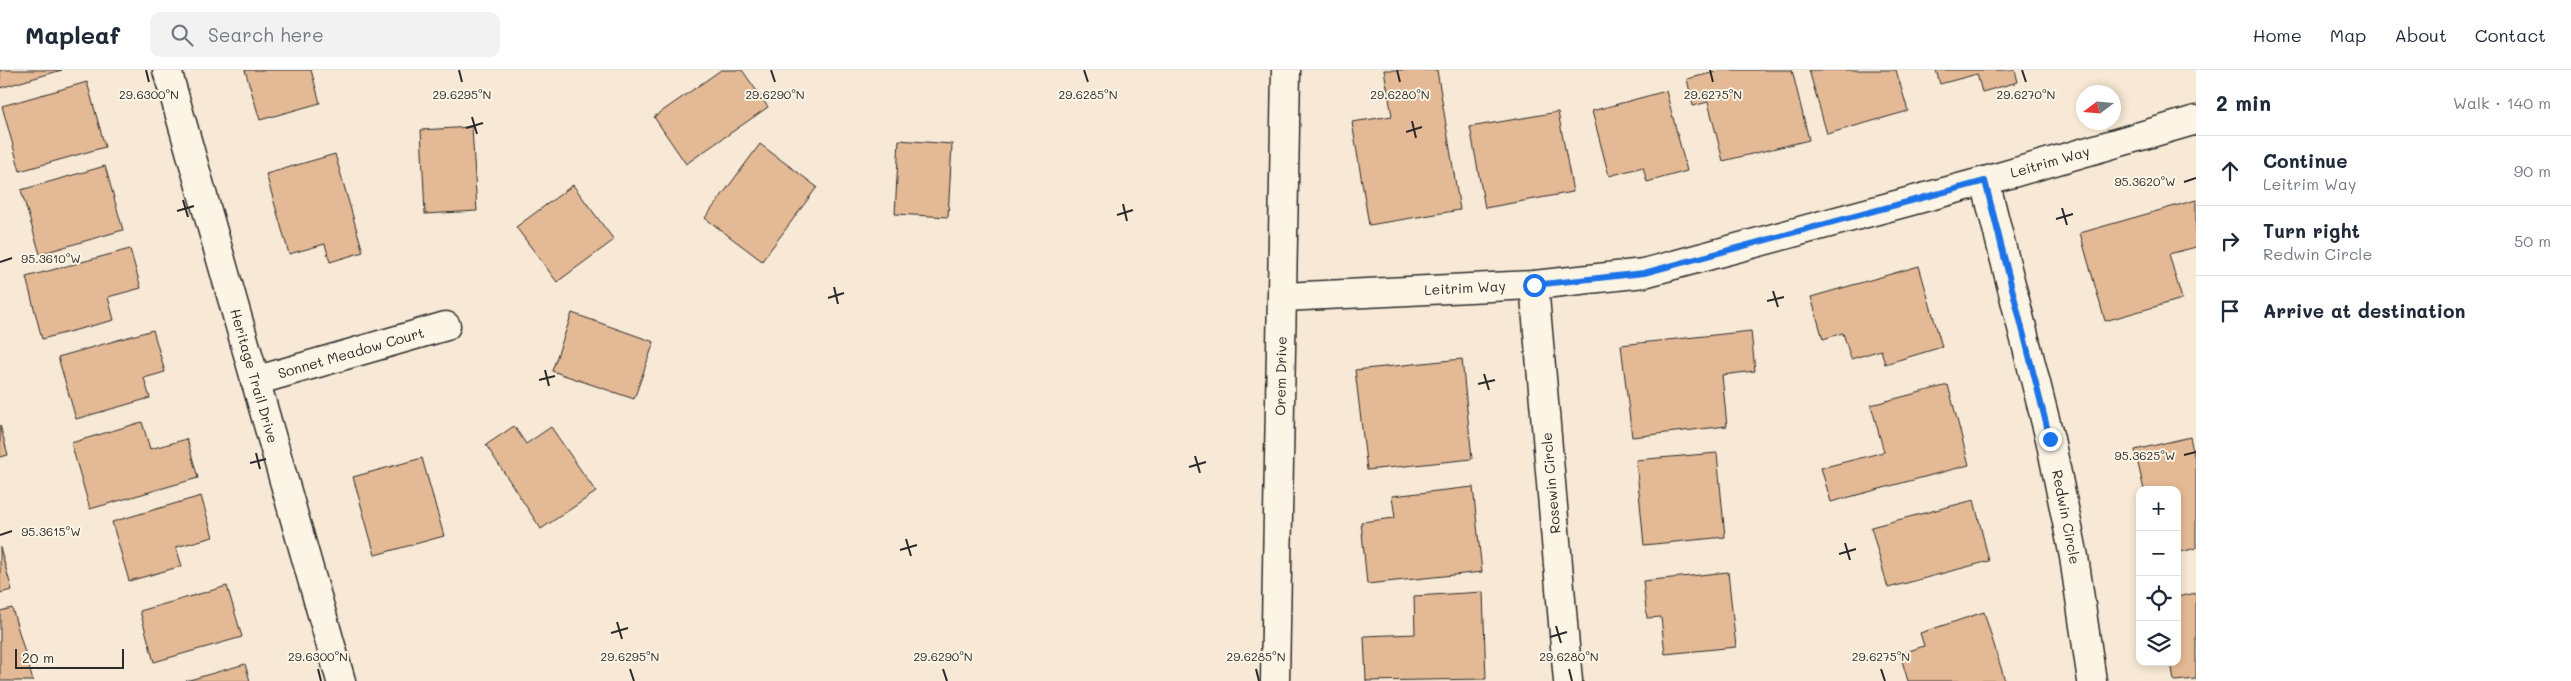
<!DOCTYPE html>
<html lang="en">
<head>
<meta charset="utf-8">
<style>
	body { margin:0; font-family:Mali,sans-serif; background:#f2f2f3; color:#1f2937 }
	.controls { position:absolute; right:15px; bottom:15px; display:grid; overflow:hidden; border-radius:10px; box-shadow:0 2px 8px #0003 }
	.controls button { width:45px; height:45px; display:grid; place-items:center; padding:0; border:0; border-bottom:1px solid #e0e1e3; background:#fff; color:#1f2937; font:25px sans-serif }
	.compass { position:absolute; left:2076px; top:15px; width:45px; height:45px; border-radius:50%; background:#fff; box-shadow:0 2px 8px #0003; rotate:254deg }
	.scale { position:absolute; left:15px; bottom:12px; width:109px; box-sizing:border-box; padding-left:5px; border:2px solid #2b2b2b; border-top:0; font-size:14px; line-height:18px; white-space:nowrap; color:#2b2b2b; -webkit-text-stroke:4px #fcf5e5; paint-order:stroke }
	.stop { position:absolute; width:15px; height:15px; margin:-11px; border:4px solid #1a73e8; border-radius:50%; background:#fff }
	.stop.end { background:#1a73e8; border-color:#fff; box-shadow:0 1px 5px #0008 }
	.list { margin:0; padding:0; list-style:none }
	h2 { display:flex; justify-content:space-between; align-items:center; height:65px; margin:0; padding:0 20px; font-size:21px }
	h2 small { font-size:16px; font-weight:400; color:#747a83 }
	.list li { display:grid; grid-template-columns:32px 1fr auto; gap:15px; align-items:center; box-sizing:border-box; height:70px; padding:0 20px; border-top:1px solid #e0e1e3 }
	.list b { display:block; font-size:19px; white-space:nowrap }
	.list p { margin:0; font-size:16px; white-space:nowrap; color:#747a83 }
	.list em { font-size:16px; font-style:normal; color:#747a83 }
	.icon { flex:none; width:28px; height:28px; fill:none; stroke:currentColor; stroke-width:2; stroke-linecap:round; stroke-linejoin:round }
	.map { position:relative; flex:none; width:2196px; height:611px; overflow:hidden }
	header { display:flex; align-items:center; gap:30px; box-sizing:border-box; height:70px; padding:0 25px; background:#fff; border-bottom:1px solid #e0e1e3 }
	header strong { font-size:24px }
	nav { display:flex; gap:28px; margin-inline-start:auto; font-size:18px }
	.search { width:350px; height:45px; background:#f2f2f3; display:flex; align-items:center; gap:12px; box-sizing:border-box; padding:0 18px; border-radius:10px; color:#747a83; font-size:19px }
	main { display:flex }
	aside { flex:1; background:#fff }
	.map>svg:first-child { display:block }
	.building { fill:#e4b995; stroke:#2b2b2b }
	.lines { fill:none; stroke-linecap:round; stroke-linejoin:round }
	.minor-casing { stroke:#2b2b2b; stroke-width:31 }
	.minor { stroke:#fcf5e5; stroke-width:28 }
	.route { stroke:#1a73e8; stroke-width:6 }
	.ticks { fill:none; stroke:#2b2b2b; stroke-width:2 }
	.labels { text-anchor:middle; stroke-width:4; stroke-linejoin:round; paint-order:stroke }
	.street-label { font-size:14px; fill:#2b2b2b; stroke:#fcf5e5 }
	.ticks-label { font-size:12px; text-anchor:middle; fill:#2b2b2b; stroke:#fcf5e5; stroke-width:4; stroke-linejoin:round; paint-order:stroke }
</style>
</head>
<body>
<header>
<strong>Mapleaf</strong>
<div class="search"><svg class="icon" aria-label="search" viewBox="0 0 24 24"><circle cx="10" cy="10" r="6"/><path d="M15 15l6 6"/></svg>Search here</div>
<nav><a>Home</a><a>Map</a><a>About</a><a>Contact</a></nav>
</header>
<main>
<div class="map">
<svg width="2196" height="611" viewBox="0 0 2196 611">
	<rect width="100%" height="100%" fill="#f7e9d5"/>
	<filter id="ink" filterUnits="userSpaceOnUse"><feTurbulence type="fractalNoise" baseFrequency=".02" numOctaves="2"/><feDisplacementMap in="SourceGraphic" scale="10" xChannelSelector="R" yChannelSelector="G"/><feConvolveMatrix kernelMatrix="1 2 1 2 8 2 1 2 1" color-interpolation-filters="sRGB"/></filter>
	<g filter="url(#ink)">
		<g class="building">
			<polygon points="0,0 62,0 0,18"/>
			<polygon points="245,0 311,0 320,33 260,50"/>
			<polygon points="721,0 742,0 768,37 686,94 654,47"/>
			<polygon points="1384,0 1437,0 1460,140 1369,155 1352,52 1392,46"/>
			<polygon points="1723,0 1792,0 1809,70 1723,91 1708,32 1693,36 1687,9"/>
			<polygon points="1809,0 1896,0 1908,41 1827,64"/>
			<polygon points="1936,0 2015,0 2018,12 1982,22 1977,4 1940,14"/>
			<polygon points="87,12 105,77 20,101 2,36"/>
			<polygon points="1666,21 1687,101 1647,112 1643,97 1609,106 1592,41"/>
			<polygon points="1558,42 1573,122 1485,138 1470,57"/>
			<polygon points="472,57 477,141 425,144 421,60"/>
			<polygon points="899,70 952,74 948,147 895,144"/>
			<polygon points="760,74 817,117 762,191 705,148"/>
			<polygon points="335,84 363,182 330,192 325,174 289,184 266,104"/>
			<polygon points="105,96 123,160 40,184 21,120"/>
			<polygon points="573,115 614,170 557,212 516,157"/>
			<polygon points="2196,130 2196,177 2169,184 2182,229 2105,251 2080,163"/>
			<polygon points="130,179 141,218 108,227 114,250 42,269 26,207"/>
			<polygon points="1919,196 1942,277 1885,294 1881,280 1851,289 1843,263 1823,269 1811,227"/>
			<polygon points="572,243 654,272 634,329 552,301"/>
			<polygon points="153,260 165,302 144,308 150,328 76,349 58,287"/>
			<polygon points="1751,261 1755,301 1722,305 1727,356 1632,367 1621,275"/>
			<polygon points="1462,289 1472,389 1367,400 1355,300"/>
			<polygon points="1948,315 1969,395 1831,432 1821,398 1884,382 1871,335"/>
			<polygon points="142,352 150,379 187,369 198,408 90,439 71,373"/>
			<polygon points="0,355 8,385 0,387"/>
			<polygon points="514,356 526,374 551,357 596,422 541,459 486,375"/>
			<polygon points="2190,367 2196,395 2196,478 2177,483 2177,420 2144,420 2135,380"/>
			<polygon points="1717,383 1725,467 1644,475 1636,390"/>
			<polygon points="422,388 444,466 375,485 353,407"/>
			<polygon points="1473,417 1482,502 1367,514 1361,452 1395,448 1392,426"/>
			<polygon points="201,426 213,467 176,477 182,496 129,511 112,452"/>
			<polygon points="1974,430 1989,491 1888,518 1871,457"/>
			<polygon points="0,477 12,520 0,523"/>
			<polygon points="1728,502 1736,577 1665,584 1661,547 1647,548 1643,511"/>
			<polygon points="227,516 242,567 154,592 140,541"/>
			<polygon points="1483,522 1486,609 1366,611 1364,566 1415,564 1414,526"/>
			<polygon points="2196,523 2196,609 2174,611 2171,592 2177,592 2177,527"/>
			<polygon points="12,538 33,611 0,611 0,541"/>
			<polygon points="1984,542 2005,611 1908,611 1900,584 1924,576 1920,563"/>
			<polygon points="245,594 250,611 186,611"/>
		</g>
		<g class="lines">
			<defs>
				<g id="minor">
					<polyline points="167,0 341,611"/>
					<polyline points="1985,111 2050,369 2074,487 2092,611"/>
					<polyline points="1534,215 1568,611"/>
					<polyline points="1283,227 1534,215 1644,203 1985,111 2196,50"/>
					<polyline points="255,311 446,256"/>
					<polyline points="1275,611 1286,0"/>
				</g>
			</defs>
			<use href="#minor" class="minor-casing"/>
			<use href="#minor" class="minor"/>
		</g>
	</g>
	<g class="lines" filter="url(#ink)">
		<polyline class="route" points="1534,215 1644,203 1985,111 2050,369"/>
	</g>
	<path class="ticks" d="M146,0L149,12M459,0L462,12M771,0L775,12M1084,0L1088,12M1397,0L1400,12M1710,0L1713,12M2022,0L2026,12M472,47L477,64M1412,51L1416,68M466,58L483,53M1406,62L1422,57M2184,112L2196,108M183,130L188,147M1123,134L1127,151M2062,138L2067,155M177,141L194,136M1117,145L1133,140M2056,149L2073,144M0,192L12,188M834,217L838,234M1773,221L1778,237M828,228L844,223M1767,231L1784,227M545,300L549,316M1484,304L1489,320M539,310L555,306M1478,314L1495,310M256,383L260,399M2184,385L2196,382M1195,386L1200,403M250,393L266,389M1189,397L1206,392M0,465L12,461M906,469L911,486M1845,473L1850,490M900,480L917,475M1839,484L1856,479M617,552L622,569M1556,556L1561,573M611,563L628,558M1550,567L1567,562M318,599L321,611M630,599L634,611M943,599L947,611M1256,599L1259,611M1569,599L1572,611M1881,599L1885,611"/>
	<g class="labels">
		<g class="street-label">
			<text transform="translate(2050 92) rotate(-16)" y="5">Leitrim Way</text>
			<text transform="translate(1465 218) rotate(-3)" y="5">Leitrim Way</text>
			<text transform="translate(351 283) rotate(-16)" y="5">Sonnet Meadow Court</text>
			<text transform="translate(254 306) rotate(74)" y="5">Heritage Trail Drive</text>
			<text transform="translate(1281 306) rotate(-89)" y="5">Orem Drive</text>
			<text transform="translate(1551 413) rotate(-95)" y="5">Rosewin Circle</text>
			<text transform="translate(2066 447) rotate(79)" y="5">Redwin Circle</text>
		</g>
	</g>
	<g class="ticks-label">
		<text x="149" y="29">29.6300°N</text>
		<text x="462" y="29">29.6295°N</text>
		<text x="775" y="29">29.6290°N</text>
		<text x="1088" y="29">29.6285°N</text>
		<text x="1400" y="29">29.6280°N</text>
		<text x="1713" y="29">29.6275°N</text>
		<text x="2026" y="29">29.6270°N</text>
		<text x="2145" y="116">95.3620°W</text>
		<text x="51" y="193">95.3610°W</text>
		<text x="2145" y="390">95.3625°W</text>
		<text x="51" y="466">95.3615°W</text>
		<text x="318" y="591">29.6300°N</text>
		<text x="630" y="591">29.6295°N</text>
		<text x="943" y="591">29.6290°N</text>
		<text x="1256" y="591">29.6285°N</text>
		<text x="1569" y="591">29.6280°N</text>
		<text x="1881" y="591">29.6275°N</text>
	</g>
</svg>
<div class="controls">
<button>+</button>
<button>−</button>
<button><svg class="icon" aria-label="locate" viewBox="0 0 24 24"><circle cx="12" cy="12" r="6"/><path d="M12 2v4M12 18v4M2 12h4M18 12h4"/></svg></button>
<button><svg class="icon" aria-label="layers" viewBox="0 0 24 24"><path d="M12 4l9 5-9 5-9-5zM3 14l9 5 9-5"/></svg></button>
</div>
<svg class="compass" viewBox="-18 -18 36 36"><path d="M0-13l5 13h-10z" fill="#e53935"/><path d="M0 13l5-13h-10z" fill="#747a83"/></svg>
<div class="scale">20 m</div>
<div class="stop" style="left:1534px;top:215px"></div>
<div class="stop end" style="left:2050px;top:369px"></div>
</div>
<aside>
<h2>2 min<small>Walk · 140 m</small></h2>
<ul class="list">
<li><svg class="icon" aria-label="ahead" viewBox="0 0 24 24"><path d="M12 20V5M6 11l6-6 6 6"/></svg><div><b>Continue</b><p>Leitrim Way</p></div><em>90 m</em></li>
<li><svg class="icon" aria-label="right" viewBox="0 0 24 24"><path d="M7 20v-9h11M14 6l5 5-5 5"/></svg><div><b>Turn right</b><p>Redwin Circle</p></div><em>50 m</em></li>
<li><svg class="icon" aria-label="arrive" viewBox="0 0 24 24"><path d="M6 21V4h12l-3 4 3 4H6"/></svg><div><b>Arrive at destination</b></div></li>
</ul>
</aside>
</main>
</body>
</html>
